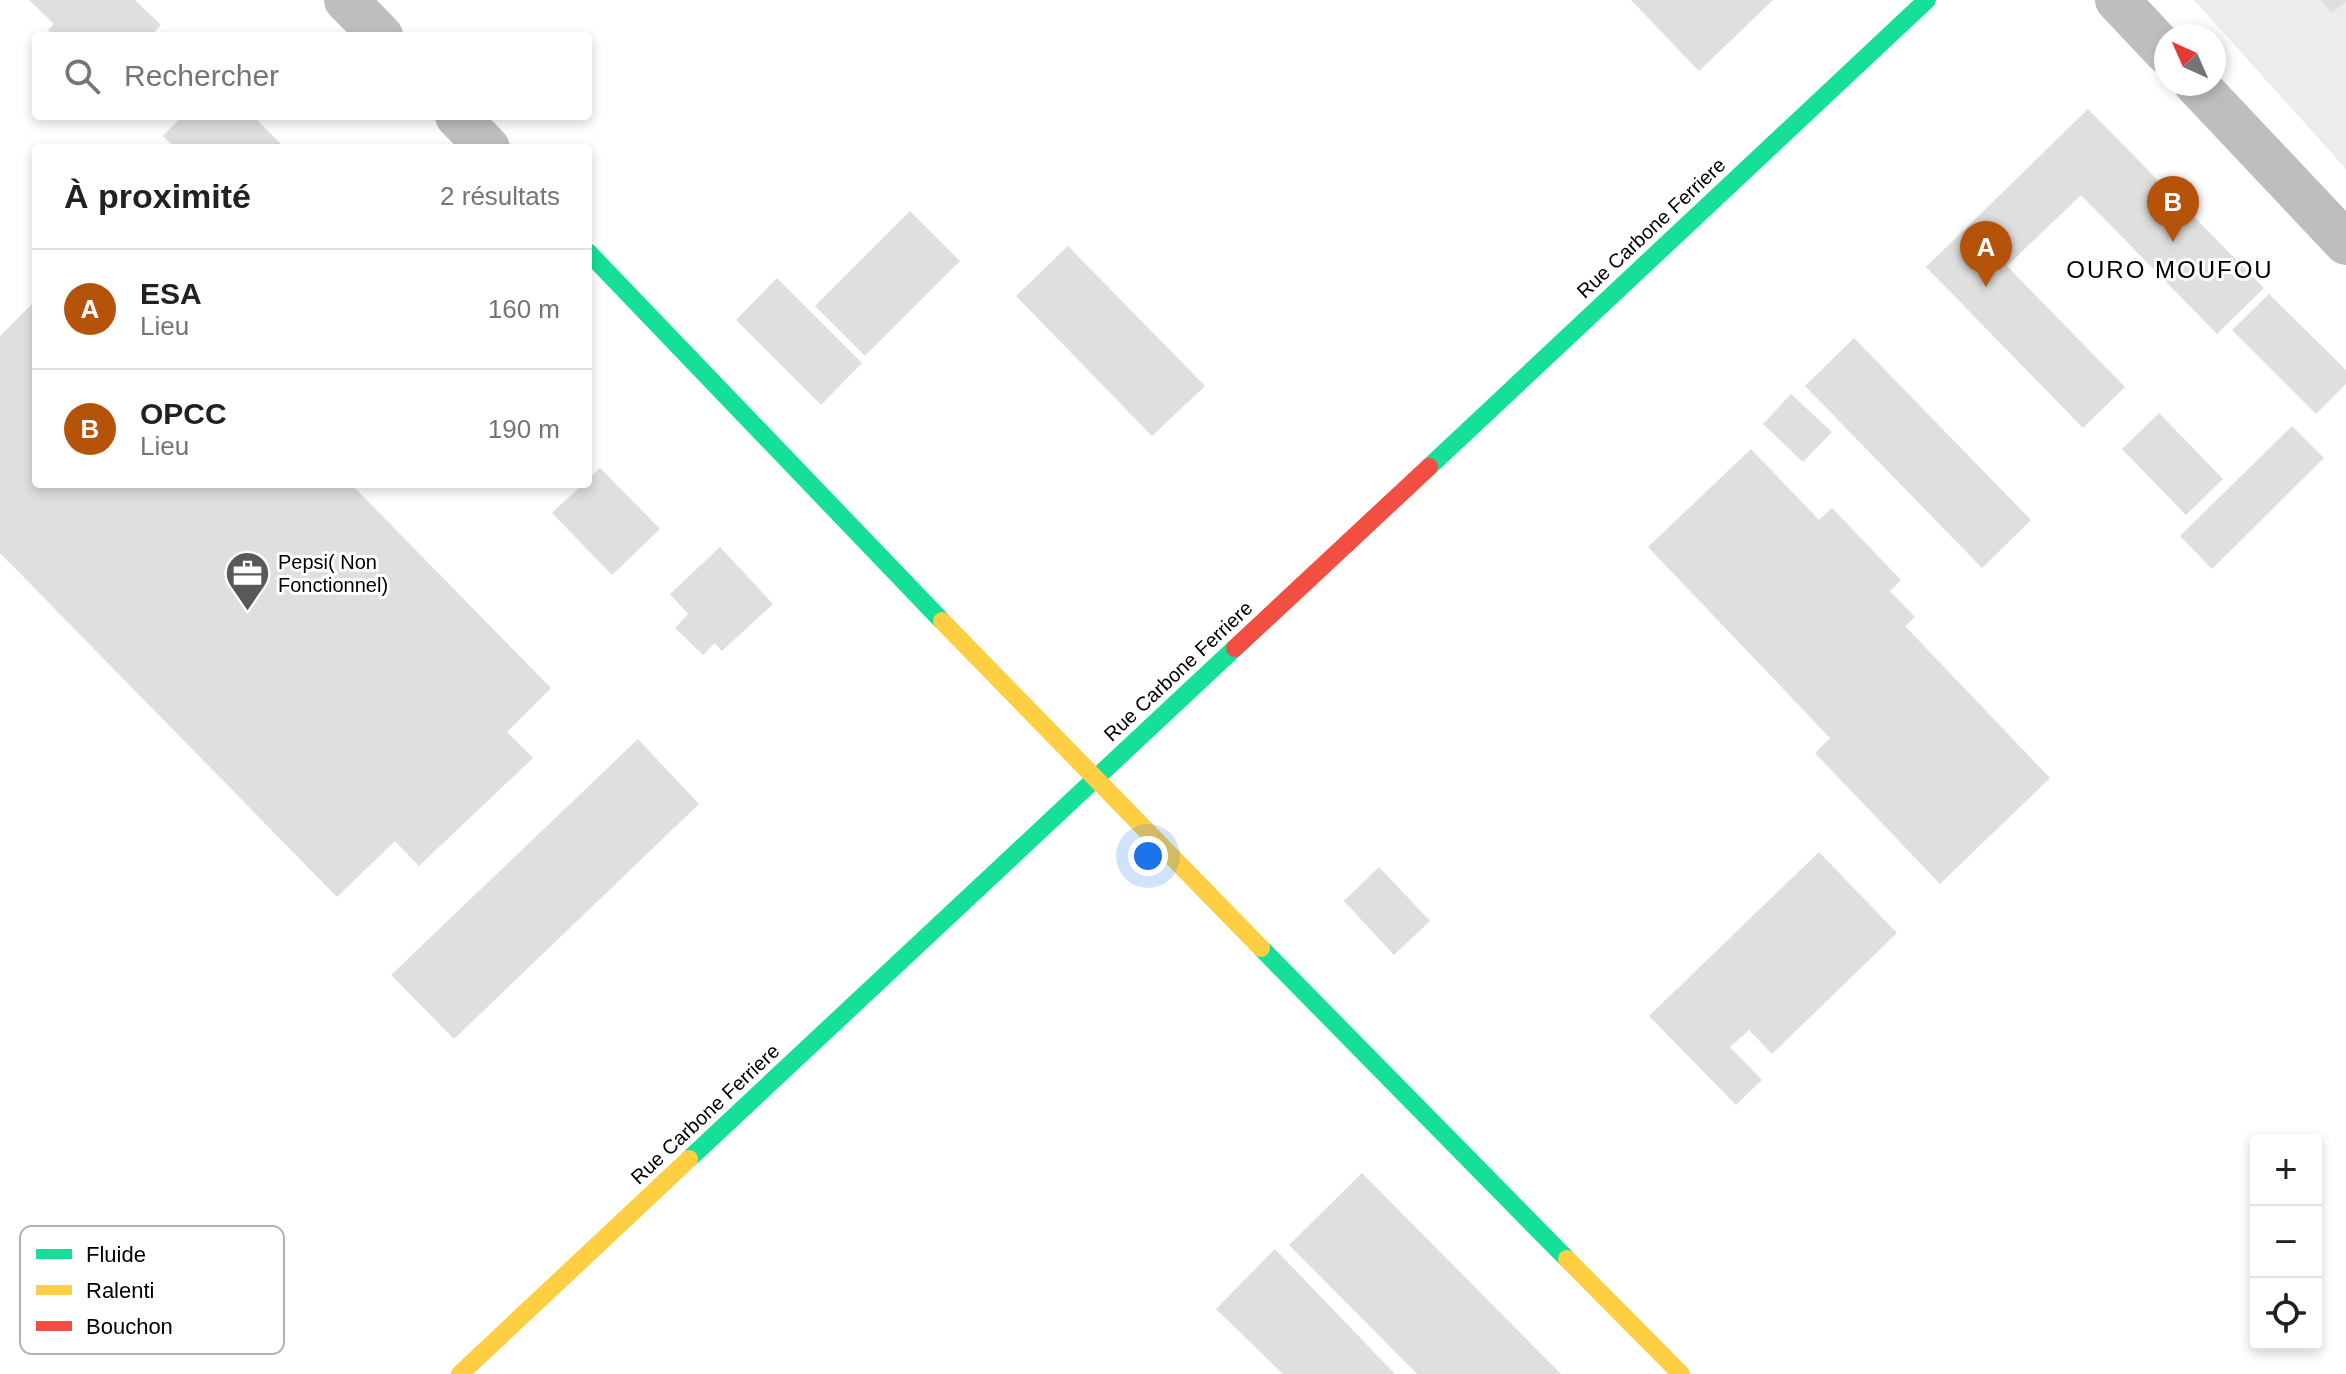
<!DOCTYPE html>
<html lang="fr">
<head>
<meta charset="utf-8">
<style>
	body { margin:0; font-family:Arial,sans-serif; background:#f6f6f6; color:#202124 }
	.controls { position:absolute; right:24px; bottom:24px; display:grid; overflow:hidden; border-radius:8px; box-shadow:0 4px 12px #0003 }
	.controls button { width:72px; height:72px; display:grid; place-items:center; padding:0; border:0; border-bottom:2px solid #e0e0e0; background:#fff; color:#202124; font:40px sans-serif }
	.compass { position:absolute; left:2154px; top:24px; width:72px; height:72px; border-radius:50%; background:#fff; box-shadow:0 4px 12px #0003; rotate:315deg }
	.you { position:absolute; left:1148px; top:856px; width:28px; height:28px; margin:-20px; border:6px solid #fff; border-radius:50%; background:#1a73e8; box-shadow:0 0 0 12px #1a73e833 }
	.badge { display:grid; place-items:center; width:52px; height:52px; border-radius:50%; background:#b45309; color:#fff; font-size:26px; font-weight:700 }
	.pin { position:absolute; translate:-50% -66px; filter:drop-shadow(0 2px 4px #0008) }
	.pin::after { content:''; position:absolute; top:42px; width:28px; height:24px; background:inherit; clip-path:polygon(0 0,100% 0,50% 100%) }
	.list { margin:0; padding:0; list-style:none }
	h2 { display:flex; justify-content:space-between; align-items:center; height:104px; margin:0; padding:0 32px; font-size:34px }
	h2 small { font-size:26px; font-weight:400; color:#757577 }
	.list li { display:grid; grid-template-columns:52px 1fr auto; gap:24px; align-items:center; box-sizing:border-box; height:120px; padding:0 32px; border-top:2px solid #e0e0e0 }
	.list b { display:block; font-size:30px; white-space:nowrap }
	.list p { margin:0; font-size:26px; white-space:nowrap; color:#757577 }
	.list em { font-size:26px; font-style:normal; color:#757577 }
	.icon { flex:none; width:44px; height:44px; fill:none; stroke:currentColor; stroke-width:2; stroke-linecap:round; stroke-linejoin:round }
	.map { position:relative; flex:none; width:2346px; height:1374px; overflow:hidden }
	.search { position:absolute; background:#fff; box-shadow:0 4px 12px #0003; left:32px; top:32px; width:560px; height:88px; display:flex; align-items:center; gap:20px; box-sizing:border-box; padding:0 28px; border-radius:8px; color:#757577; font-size:30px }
	.panel { position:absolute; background:#fff; box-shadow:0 4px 12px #0003; left:32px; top:144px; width:560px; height:344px; border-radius:8px }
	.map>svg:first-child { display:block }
	.green { fill:#ececec }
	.building { fill:#dfdfdf }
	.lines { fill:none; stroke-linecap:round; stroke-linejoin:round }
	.street { stroke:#bebebe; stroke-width:44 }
	.fast { stroke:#16e098; stroke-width:18 }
	.slow { stroke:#ffcf43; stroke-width:18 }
	.jam { stroke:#f24e42; stroke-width:18 }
	.labels { text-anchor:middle; stroke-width:6; stroke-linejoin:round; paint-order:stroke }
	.street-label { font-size:20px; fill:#000; stroke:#fff }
	.poi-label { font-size:20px; fill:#000; stroke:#fff; text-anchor:start }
	.quarter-label { font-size:24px; letter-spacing:2px; fill:#000; stroke:#fff }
	.key { fill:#fff; stroke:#b2b2b2; stroke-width:2 }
	.key-label { font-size:22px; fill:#000 }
</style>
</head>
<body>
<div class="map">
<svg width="2346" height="1374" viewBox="0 0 2346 1374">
	<rect width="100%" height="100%" fill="#fff"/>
	<polygon class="green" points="2194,0 2346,0 2346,169"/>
	<g class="building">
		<polygon points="29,0 135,0 161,25 151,36 54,36 48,30 54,24"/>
		<polygon points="1631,0 1773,0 1699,71"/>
		<polygon points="2321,0 2346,0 2346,2 2332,13"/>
		<polygon points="2088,109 2264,288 2217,334 2081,195 2007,266 2125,387 2083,428 1926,267"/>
		<polygon points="182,116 253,116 285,148 175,148 163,136"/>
		<polygon points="910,211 960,261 865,356 815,306"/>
		<polygon points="1068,246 1205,386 1152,436 1016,296"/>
		<polygon points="777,278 862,363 821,405 736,320"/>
		<polygon points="2269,294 2346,370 2346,384 2316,414 2232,330"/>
		<polygon points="36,300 36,484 351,484 551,688 507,732 533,758 419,866 395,841 337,897 0,553 0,336"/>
		<polygon points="1854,338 2031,520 1982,568 1805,386"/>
		<polygon points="1791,394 1832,432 1803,462 1763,424"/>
		<polygon points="2159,413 2223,479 2186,515 2122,449"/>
		<polygon points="2292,426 2324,458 2212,569 2180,536"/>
		<polygon points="1751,449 1819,520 1832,508 1901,580 1890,591 1915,617 1905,626 2050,778 1940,884 1815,753 1830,738 1648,547"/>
		<polygon points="600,468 660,529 612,575 552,513 583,484 588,484 588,479"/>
		<polygon points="720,547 773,604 722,651 715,643 703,655 675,628 688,614 670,594"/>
		<polygon points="638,739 699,804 454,1039 391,975"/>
		<polygon points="1819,852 1897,933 1772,1054 1749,1030 1730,1047 1762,1080 1736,1105 1649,1016"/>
		<polygon points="1379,867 1430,921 1394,955 1344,901"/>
		<polygon points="1362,1173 1561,1374 1417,1374 1289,1245"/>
		<polygon points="1275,1249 1395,1374 1283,1374 1216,1309"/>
	</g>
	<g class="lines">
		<g class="street">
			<polyline points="346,0 381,36"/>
			<polyline points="2117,0 2166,52"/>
			<polyline points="2196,84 2346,243"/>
			<polyline points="457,116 488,148"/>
		</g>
		<g class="fast">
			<polyline points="588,252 942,621"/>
			<polyline points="1429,467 1927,0"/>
			<polyline points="1261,948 1567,1259"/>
			<polyline points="689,1159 1235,648"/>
		</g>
		<g class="slow">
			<polyline points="942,621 1261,948"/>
			<polyline points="1567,1259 1681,1374"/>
			<polyline points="460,1374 689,1159"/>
		</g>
		<polyline class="jam" points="1235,648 1429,467"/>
	</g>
	<defs>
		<symbol id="office-pin" viewBox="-11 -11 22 30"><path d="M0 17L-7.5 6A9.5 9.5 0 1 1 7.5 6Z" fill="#595959" stroke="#fff"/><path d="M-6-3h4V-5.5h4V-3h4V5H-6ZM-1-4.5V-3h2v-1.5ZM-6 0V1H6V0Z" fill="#fff"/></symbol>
	</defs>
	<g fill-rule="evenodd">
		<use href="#office-pin" x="222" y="548" width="51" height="69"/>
	</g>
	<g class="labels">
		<g class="street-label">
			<text transform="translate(1651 228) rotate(-43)" y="7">Rue Carbone Ferriere</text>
			<text transform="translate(1178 671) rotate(-43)" y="7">Rue Carbone Ferriere</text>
			<text transform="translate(705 1114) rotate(-43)" y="7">Rue Carbone Ferriere</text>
		</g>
		<g class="poi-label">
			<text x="278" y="569">Pepsi( Non<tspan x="278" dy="23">Fonctionnel)</tspan></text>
		</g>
		<g class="quarter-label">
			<text x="2170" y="278">OURO MOUFOU</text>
		</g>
	</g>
	<rect x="20" y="1226" width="264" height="128" rx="12" class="key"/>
	<rect x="36" y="1249" width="36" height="10" fill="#16e098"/>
	<rect x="36" y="1285" width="36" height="10" fill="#ffcf43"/>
	<rect x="36" y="1321" width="36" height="10" fill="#f24e42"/>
	<g class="key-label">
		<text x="86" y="1262">Fluide</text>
		<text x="86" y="1298">Ralenti</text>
		<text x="86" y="1334">Bouchon</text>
	</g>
</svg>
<div class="controls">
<button>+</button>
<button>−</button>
<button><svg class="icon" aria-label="locate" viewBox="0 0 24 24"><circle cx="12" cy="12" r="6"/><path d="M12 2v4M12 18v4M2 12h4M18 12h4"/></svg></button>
</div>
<svg class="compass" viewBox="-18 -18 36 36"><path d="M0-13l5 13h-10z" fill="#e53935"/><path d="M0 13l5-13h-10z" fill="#757577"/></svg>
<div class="you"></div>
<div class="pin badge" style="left:1986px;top:287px">A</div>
<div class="pin badge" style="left:2173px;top:242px">B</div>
<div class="search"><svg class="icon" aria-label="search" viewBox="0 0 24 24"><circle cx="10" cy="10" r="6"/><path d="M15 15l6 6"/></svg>Rechercher</div>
<section class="panel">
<h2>À proximité<small>2 résultats</small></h2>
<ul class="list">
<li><span class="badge">A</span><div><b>ESA</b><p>Lieu</p></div><em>160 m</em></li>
<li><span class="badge">B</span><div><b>OPCC</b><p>Lieu</p></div><em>190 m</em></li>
</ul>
</section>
</div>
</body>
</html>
